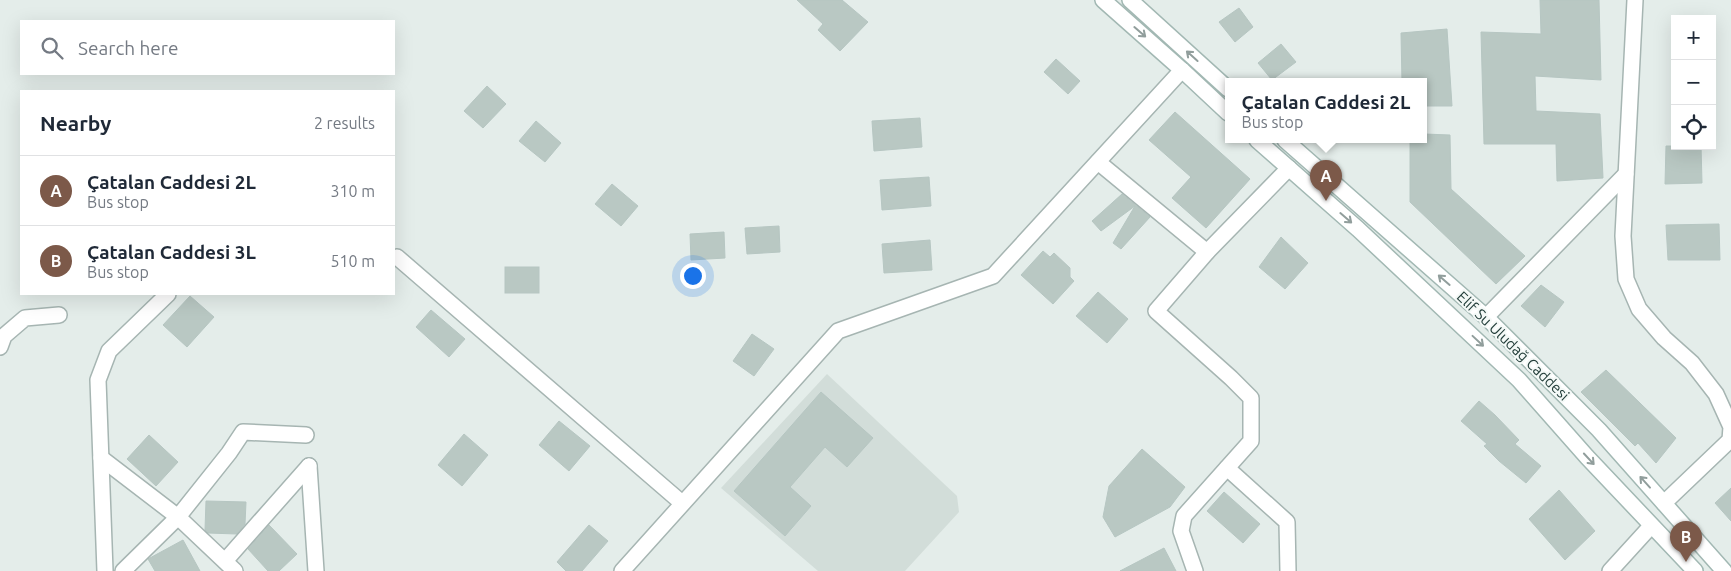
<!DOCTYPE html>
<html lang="en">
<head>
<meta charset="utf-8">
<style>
	body { margin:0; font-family:Ubuntu,sans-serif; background:#f2f2f3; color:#1f2937 }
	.controls { position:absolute; right:15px; top:15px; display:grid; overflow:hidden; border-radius:0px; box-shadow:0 5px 20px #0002 }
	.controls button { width:45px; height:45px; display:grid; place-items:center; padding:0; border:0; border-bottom:1px solid #e0e1e3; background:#fff; color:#1f2937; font:25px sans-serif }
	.you { position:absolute; left:692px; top:275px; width:18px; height:18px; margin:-12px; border:4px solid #fff; border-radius:50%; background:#1a73e8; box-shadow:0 0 0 8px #1a73e833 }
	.badge { display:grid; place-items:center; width:32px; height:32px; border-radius:50%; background:#7c5949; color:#fff; font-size:16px; font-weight:700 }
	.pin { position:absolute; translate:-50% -41px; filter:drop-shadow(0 1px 2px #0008) }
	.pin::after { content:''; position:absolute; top:26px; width:18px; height:15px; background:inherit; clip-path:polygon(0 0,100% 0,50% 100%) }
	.popup { position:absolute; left:1225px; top:78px; width:202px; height:65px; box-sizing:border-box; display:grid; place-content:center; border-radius:0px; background:#fff; filter:drop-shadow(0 1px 4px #0005); font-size:16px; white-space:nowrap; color:#747a83 }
	.popup b { font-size:19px; color:#1f2937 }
	.popup::after { content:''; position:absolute; left:50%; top:100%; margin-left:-10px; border:10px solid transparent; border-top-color:#fff }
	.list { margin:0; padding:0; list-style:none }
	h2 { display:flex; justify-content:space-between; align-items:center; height:65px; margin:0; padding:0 20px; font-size:21px }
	h2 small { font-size:16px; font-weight:400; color:#747a83 }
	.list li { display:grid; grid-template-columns:32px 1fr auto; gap:15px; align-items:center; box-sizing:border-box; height:70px; padding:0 20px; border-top:1px solid #e0e1e3 }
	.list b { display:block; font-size:19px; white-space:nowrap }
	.list p { margin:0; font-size:16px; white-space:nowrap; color:#747a83 }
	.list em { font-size:16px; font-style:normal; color:#747a83 }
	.icon { flex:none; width:28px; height:28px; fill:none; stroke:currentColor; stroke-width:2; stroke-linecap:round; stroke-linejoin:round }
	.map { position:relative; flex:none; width:1731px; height:571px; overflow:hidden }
	.search { position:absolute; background:#fff; box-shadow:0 5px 20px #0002; left:20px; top:20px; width:375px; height:55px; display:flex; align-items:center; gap:12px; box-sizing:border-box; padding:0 18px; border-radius:0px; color:#747a83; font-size:19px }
	.panel { position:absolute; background:#fff; box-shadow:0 5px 20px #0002; left:20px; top:90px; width:375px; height:205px; border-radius:0px }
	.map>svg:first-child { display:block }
	.built { fill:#d2ddd9 }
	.building { fill:#b9c8c3; stroke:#b6c6c2 }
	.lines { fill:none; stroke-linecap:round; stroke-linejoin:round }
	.street-casing { stroke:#a6b5b2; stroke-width:18 }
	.secondary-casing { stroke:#a2b8b3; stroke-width:18 }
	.street { stroke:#fff; stroke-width:15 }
	.secondary { stroke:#fff; stroke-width:15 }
	.oneway { stroke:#919e9c }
	.labels { text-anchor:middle; stroke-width:4; stroke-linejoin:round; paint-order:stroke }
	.street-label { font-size:15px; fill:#233e3a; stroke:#f4f9f7 }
</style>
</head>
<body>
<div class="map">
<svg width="1731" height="571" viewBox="0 0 1731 571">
	<rect width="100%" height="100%" fill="#e4edea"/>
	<polygon class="built" points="827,374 957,496 959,512 905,571 818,571 721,488"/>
	<g class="building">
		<polygon points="797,0 842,0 868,22 840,51 818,30 823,24"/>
		<polygon points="1540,0 1599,0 1601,80 1535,76 1536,111 1600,114 1603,178 1557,181 1556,144 1484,144 1481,32 1541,34"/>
		<polygon points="1239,8 1253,27 1235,42 1219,22"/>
		<polygon points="1447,29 1452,106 1424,106 1424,82 1402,82 1401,33"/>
		<polygon points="1281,44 1296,62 1272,80 1258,63"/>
		<polygon points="1056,59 1080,81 1068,94 1044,72"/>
		<polygon points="487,86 506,104 483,128 464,111"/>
		<polygon points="1175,112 1250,179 1206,228 1172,198 1191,177 1149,140"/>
		<polygon points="920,118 922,147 874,151 872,121"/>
		<polygon points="536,121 561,143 545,162 519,141"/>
		<polygon points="1424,134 1450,135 1451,189 1525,256 1496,284 1410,202 1410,140 1424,140"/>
		<polygon points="1666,146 1701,146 1702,183 1665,184"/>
		<polygon points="929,177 931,206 882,210 880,180"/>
		<polygon points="612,184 638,206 621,226 595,204"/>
		<polygon points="1122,194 1150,217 1121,249 1113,243 1135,206 1101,231 1092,221"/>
		<polygon points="1719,224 1720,260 1668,260 1666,225"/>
		<polygon points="779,226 780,252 747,254 745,228"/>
		<polygon points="724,232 725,258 691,260 690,234"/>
		<polygon points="1281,237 1308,263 1285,289 1259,267"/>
		<polygon points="930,240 932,270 884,273 882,244"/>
		<polygon points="1043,251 1050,257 1054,253 1070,268 1070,277 1074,281 1053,304 1021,275"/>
		<rect x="505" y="267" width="34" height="26"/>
		<polygon points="1541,285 1564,302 1545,327 1521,306"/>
		<polygon points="1098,292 1128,319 1107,343 1076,316"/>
		<polygon points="190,296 214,317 187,347 163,325"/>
		<polygon points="431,310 465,339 449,357 416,327"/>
		<polygon points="752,334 774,349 754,376 733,361"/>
		<polygon points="1606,370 1676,438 1656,463 1638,443 1635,446 1581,392"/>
		<polygon points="821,392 873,438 847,467 825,447 790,487 811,506 785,536 734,491"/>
		<polygon points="1479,401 1495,415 1519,440 1515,444 1541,466 1526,483 1499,461 1484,446 1487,444 1461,421"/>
		<polygon points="559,421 590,446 569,471 539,445"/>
		<polygon points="464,434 488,455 462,486 438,465"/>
		<polygon points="149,435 178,462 156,486 127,459"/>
		<polygon points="1142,449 1185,487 1170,507 1115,537 1103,517 1109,486"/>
		<polygon points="1731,488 1731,521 1715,503"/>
		<polygon points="1559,490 1595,531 1565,560 1529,519"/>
		<polygon points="1224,492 1260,524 1243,543 1207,511"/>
		<polygon points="206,501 246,502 245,524 237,534 208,533 205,530"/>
		<polygon points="269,525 297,554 279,571 268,571 248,549"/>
		<polygon points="589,525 608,541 582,571 566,571 557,562"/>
		<polygon points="183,540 200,571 155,571 148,559"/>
		<polygon points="1164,548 1176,571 1120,571"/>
	</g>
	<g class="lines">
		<defs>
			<g id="street">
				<polyline points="1635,0 1623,236 1626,279 1639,309 1664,338 1692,363 1716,394 1731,427 1730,440 1664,503"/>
				<polyline points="1098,162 1207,252"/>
				<polyline points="397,257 682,503"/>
				<polyline points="1486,317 1626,174"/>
				<polyline points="0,347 4,336 25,318 59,315"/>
				<polyline points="101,458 178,517 235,571"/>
				<polyline points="309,466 316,571"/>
				<polyline points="1227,468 1287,522 1288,571"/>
				<polyline points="225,561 309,466"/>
				<polyline points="105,571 98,380 109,351 168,294"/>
				<polyline points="123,571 178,517 229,453 243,432 306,435"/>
				<polyline points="622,571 838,331 993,276 1182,70"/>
				<polyline points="1195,571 1181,531 1184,516 1251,441 1251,398 1231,378 1156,311 1207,252 1289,168"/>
				<polyline points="1610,571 1651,526"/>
			</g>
			<g id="secondary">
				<polyline points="1103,0 1182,70 1228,113"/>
				<polyline points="1130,0 1228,89"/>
				<polyline points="1257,140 1358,229 1519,380 1587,457 1695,571"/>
				<polyline points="1285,140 1486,317 1599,430 1724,571"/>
			</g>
		</defs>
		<use href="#street" class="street-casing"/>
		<use href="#secondary" class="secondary-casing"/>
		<use href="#street" class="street"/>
		<use href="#secondary" class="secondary"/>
	</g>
	<defs><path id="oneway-shaft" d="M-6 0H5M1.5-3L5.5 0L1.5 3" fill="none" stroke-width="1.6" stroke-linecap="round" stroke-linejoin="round" transform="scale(1.25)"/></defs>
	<g class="oneway">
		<use href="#oneway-shaft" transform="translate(1140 32) rotate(41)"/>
		<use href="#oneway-shaft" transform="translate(1192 56) rotate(-138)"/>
		<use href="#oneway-shaft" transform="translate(1346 218) rotate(41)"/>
		<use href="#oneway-shaft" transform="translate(1444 280) rotate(-139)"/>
		<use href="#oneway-shaft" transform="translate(1478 341) rotate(43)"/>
		<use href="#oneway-shaft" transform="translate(1589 459) rotate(47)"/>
		<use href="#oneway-shaft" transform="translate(1645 482) rotate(-132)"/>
	</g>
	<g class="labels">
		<g class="street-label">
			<text transform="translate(1513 346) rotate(44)" y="5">Elif Su Uludağ Caddesi</text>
		</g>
	</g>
</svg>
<div class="controls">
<button>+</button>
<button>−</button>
<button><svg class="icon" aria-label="locate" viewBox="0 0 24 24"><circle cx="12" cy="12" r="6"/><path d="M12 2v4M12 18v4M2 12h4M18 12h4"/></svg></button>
</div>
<div class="you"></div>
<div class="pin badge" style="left:1326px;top:201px">A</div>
<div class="popup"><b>Çatalan Caddesi 2L</b>Bus stop</div>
<div class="pin badge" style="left:1686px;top:562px">B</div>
<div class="search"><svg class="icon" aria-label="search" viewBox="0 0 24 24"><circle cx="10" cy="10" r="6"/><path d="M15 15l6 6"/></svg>Search here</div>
<section class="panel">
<h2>Nearby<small>2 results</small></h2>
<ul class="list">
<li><span class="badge">A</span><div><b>Çatalan Caddesi 2L</b><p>Bus stop</p></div><em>310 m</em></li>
<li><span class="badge">B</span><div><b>Çatalan Caddesi 3L</b><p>Bus stop</p></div><em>510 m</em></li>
</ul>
</section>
</div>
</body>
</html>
